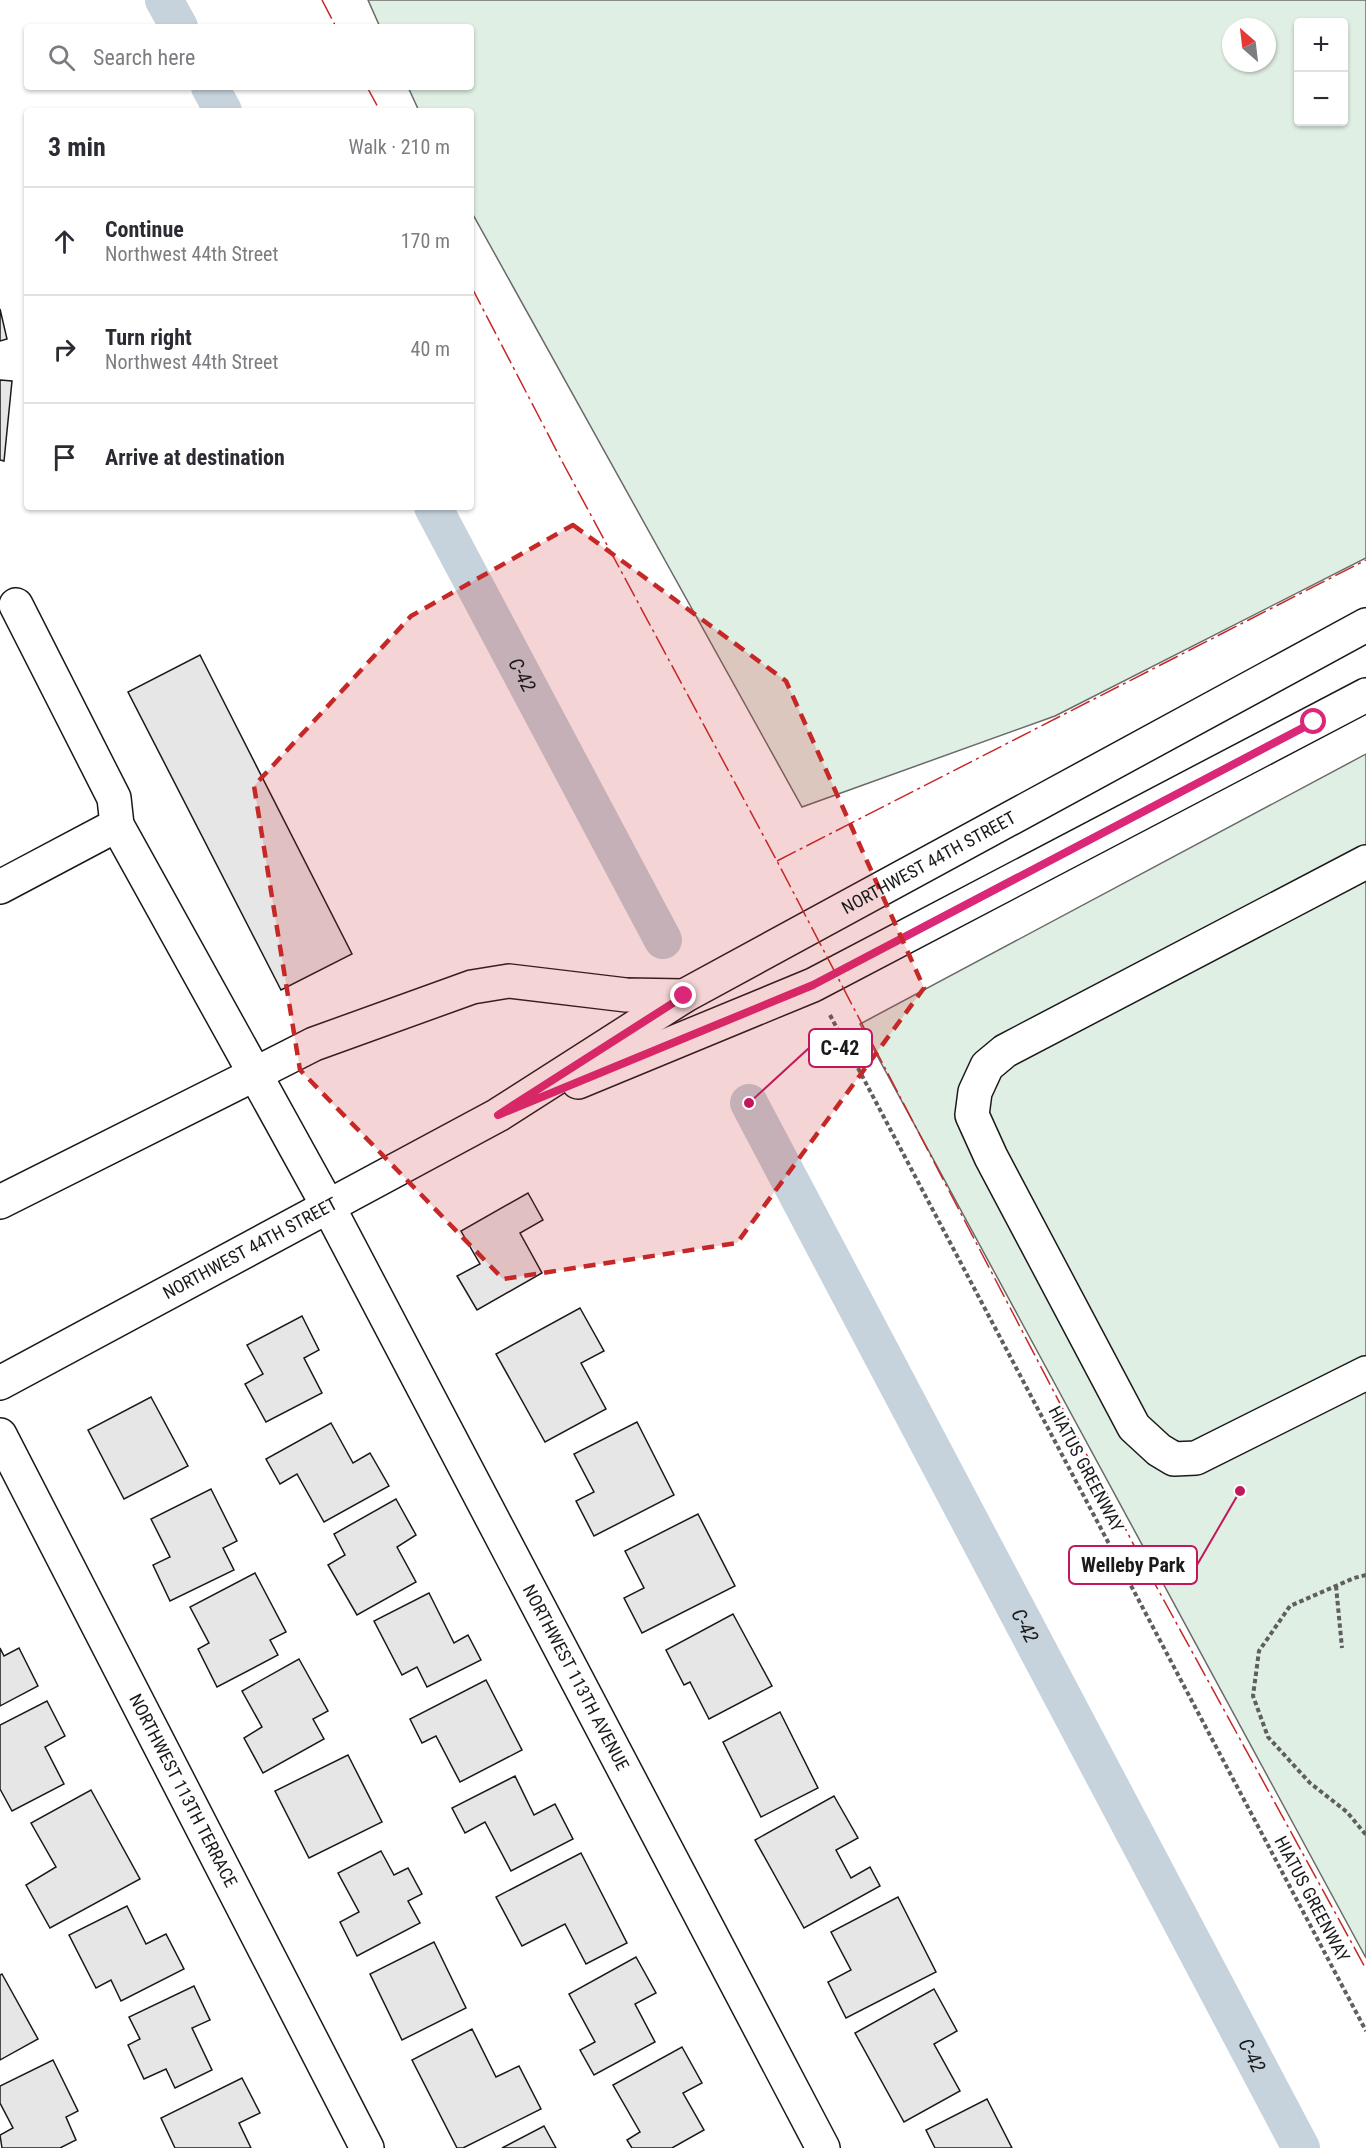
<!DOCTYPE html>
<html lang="en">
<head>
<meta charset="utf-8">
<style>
	body { margin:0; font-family:"Roboto Condensed",sans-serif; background:#f2f2f3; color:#2b2b33 }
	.controls { position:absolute; right:18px; top:18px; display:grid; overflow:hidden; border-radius:6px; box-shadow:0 2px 4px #0004 }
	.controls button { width:54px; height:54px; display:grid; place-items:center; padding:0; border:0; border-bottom:2px solid #e1e1e2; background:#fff; color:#2b2b33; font:30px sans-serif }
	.compass { position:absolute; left:1222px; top:18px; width:54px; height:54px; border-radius:50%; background:#fff; box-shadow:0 2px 4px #0004; rotate:332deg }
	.stop { position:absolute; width:18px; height:18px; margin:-14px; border:4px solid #db2777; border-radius:50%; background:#fff }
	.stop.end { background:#db2777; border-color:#fff; box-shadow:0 2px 6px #0008 }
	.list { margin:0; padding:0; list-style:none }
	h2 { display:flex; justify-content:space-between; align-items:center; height:78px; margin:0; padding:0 24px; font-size:26px }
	h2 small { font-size:20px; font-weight:400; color:#7c7c81 }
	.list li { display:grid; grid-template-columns:39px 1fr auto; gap:18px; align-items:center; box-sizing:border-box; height:108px; padding:0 24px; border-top:2px solid #e1e1e2 }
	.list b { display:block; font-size:22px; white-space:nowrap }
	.list p { margin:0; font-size:20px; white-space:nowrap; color:#7c7c81 }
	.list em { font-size:20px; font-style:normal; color:#7c7c81 }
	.icon { flex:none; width:33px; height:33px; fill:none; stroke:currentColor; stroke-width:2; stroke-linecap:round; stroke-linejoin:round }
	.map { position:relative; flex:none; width:1366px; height:2148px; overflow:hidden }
	.search { position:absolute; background:#fff; box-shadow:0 2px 4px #0004; left:24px; top:24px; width:450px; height:66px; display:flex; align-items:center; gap:15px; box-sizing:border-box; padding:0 21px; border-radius:6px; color:#7c7c81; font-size:22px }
	.panel { position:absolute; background:#fff; box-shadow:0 2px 4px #0004; left:24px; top:108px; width:450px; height:402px; border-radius:6px }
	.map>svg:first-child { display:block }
	.green { fill:#e0efe3; stroke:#6a6a6a; stroke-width:1.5; fill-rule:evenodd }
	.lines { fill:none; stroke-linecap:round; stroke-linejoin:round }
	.canal { stroke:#c6d2dc; stroke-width:38 }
	.building { fill:#e6e6e6; stroke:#1a1a1a; stroke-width:1.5 }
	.minor-casing { stroke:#1a1a1a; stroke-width:36 }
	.path { stroke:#5f5f5f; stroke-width:4; stroke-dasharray:4.5 3; stroke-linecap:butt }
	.minor { stroke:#fff; stroke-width:33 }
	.power { stroke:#c62828; stroke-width:1.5; stroke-dasharray:21 4.5 3 4.5; stroke-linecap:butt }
	.route { stroke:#db2777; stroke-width:8 }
	.marked { fill:#c62828; fill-opacity:0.2; stroke:#c62828; stroke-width:4.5; stroke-dasharray:12 8; stroke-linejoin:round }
	.labels { text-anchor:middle; stroke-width:4.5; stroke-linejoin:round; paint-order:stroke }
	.street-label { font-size:18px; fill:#1a1a1a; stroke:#fff }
	.water-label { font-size:20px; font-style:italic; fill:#1a1a1a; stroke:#fff }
	.leader { fill:none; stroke:#c2185b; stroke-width:2 }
	.callout-dot { fill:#c2185b; stroke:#fff; stroke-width:2 }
	.callout { fill:#fff; stroke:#c2185b; stroke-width:2 }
	.callout-label { font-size:20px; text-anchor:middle; font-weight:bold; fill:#1a1a1a }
</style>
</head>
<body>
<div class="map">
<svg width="1366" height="2148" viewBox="0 0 1366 2148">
	<rect width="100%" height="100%" fill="#fff"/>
	<g class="green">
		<path d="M368,0H1366V558L1055,716L802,807L471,211V111H419L408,87H471V27H380ZM1298,22H1344V122H1298ZM1231,27H1267V63H1231Z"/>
		<polygon points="1366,754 1366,1958 860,1024"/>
	</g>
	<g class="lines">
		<g class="canal">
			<polyline points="164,0 179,27"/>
			<polyline points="210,87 223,111"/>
			<path id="s1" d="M433,507L663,940"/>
			<path id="s2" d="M749,1103L1301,2148"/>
		</g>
	</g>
	<g class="building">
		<polygon points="0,309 7,339 0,341"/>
		<polygon points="0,380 12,381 4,461 0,460"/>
		<polygon points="200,655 352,954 281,990 128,692"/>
		<polygon points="528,1193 543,1220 520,1233 542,1273 477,1310 457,1276 480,1264 461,1231"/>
		<polygon points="580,1308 604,1351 581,1363 606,1409 545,1442 496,1354"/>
		<polygon points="302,1316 319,1350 304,1358 322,1393 266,1422 245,1384 263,1374 247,1345"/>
		<polygon points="151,1397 188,1466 124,1499 88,1430"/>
		<polygon points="637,1422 674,1495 594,1536 576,1501 594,1492 574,1454"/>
		<polygon points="331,1423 353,1463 370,1453 389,1486 324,1522 297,1474 280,1484 266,1459"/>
		<polygon points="211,1489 237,1541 223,1548 234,1570 170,1601 153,1565 170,1557 151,1519"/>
		<polygon points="396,1499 416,1535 397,1547 416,1582 357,1615 328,1565 345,1555 334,1534"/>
		<polygon points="698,1514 735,1586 642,1633 624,1598 644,1588 625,1551"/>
		<polygon points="255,1573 286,1632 270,1640 278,1655 217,1687 198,1649 209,1643 190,1607"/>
		<polygon points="429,1593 454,1643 468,1635 481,1660 427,1687 417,1667 402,1675 374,1621"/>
		<polygon points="733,1614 772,1686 709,1719 690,1682 684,1685 666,1650"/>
		<polygon points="0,1648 4,1656 19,1648 38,1686 0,1706"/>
		<polygon points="299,1659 328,1711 313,1719 324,1739 263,1773 244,1738 262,1727 242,1691"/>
		<polygon points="486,1680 522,1750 460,1782 436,1736 422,1743 410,1719"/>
		<polygon points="47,1701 65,1736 45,1747 64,1784 12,1811 0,1789 0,1725"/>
		<polygon points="780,1712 818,1788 761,1817 723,1742"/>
		<polygon points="348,1755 382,1822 309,1858 275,1791"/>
		<polygon points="515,1776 534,1815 555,1804 573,1839 511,1871 485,1822 465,1833 452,1808"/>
		<polygon points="91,1790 140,1879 50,1928 26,1885 56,1867 31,1823"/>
		<polygon points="834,1796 858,1838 836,1850 851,1878 870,1867 880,1886 804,1928 755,1840"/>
		<polygon points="381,1851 394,1875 408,1868 422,1894 408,1901 420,1923 357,1956 340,1922 359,1912 338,1873"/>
		<polygon points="581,1853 627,1943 586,1964 565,1924 522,1946 496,1897"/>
		<polygon points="898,1897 936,1972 846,2018 828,1982 851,1970 831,1932"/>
		<polygon points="127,1906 146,1944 166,1934 184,1969 121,2001 111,1980 96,1988 69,1935"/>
		<polygon points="434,1942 466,2008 402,2040 370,1974"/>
		<polygon points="636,1957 656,1993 635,2004 655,2042 594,2075 580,2050 595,2042 569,1994"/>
		<polygon points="2,1974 38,2039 0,2060 0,1975"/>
		<polygon points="194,1986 210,2020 192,2028 212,2070 175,2088 166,2069 144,2079 128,2045 140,2039 129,2017"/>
		<polygon points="934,1989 957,2031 934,2044 960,2091 904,2122 855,2033"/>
		<polygon points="472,2029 496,2077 519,2066 541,2109 463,2148 457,2148 412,2060"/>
		<polygon points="682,2047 702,2083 683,2093 704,2130 672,2148 632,2148 627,2140 640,2132 613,2085"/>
		<polygon points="53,2060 78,2111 66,2117 76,2140 60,2148 2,2148 0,2135 13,2128 0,2103 0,2086"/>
		<polygon points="242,2078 260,2113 239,2123 251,2148 175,2148 161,2118"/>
		<polygon points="987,2099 1012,2148 935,2148 926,2130"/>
		<polygon points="544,2126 556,2148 502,2148"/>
	</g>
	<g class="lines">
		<defs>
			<g id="minor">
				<polyline points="1366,862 1005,1051 987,1066 975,1092 972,1115 991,1157 1134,1427 1159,1450 1174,1459 1196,1458 1366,1373"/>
				<polyline points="0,887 117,825"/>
				<path id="s3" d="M684,996L626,995L509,981L472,987L314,1044L255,1074L329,1208L823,2148"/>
				<polyline points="578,1082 813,985 1366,695"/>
				<polyline points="0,1202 255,1074 117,825 114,798 16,605"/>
				<path id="s4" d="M0,1383L498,1115L684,996L1366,625"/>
				<path id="s5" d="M0,1435L367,2148"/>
			</g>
		</defs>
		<use href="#minor" class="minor-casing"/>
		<g class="path">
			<polyline points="830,1015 1366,2031"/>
			<polyline points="1366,1575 1354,1578 1290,1606 1259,1651 1253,1696 1268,1737 1310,1783 1347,1812 1366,1835"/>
			<polyline points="1336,1586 1342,1648"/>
		</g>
		<use href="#minor" class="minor"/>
		<g class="power">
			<polyline points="322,0 336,27"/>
			<polyline points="367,87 380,111"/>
			<polyline points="471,286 564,465 777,861 1138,1553 1366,1969"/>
			<polyline points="777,861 1366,560"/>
		</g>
	</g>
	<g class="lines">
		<polyline class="route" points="684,996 498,1115 813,985 1314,722"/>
	</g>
	<path class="marked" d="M573,525L786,681L924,988L737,1243L503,1279L300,1070L254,786L411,616Z"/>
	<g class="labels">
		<g class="street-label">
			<text dy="6" stroke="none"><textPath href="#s4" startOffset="1065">NORTHWEST 44TH STREET</textPath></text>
			<text dy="6" stroke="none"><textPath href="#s4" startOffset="284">NORTHWEST 44TH STREET</textPath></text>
			<text transform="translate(1086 1469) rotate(62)" y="6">HIATUS GREENWAY</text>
			<text dy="6" stroke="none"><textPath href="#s3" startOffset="1131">NORTHWEST 113TH AVENUE</textPath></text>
			<text dy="6" stroke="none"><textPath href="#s5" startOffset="400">NORTHWEST 113TH TERRACE</textPath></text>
			<text transform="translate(1312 1899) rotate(62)" y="6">HIATUS GREENWAY</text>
		</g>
		<g class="water-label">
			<text dy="7" stroke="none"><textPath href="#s1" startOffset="190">C-42</textPath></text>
			<text dy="7" stroke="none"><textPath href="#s2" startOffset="591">C-42</textPath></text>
			<text dy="7" stroke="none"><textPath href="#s2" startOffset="1077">C-42</textPath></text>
		</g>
	</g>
	<path class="leader" d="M749 1103L809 1048M1240 1491L1197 1565"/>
	<g class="callout-dot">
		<circle cx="749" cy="1103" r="6"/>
		<circle cx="1240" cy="1491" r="6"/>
	</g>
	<g class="callout">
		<rect x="809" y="1029" width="63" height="38" rx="6"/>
		<rect x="1069" y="1546" width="128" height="38" rx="6"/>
	</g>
	<g class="callout-label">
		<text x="840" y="1055">C-42</text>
		<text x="1133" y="1572">Welleby Park</text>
	</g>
</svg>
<div class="controls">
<button>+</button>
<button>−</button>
</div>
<svg class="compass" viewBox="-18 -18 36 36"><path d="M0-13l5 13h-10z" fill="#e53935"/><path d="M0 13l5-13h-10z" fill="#7c7c81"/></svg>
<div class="stop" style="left:1314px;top:722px"></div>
<div class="stop end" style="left:684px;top:996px"></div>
<div class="search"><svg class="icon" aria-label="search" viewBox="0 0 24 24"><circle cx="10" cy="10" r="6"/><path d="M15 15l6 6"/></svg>Search here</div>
<section class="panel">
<h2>3 min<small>Walk · 210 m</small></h2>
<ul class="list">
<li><svg class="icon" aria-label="ahead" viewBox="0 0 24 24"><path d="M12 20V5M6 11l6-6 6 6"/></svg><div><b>Continue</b><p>Northwest 44th Street</p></div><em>170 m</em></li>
<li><svg class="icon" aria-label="right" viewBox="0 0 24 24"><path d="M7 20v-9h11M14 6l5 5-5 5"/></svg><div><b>Turn right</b><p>Northwest 44th Street</p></div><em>40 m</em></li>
<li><svg class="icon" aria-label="arrive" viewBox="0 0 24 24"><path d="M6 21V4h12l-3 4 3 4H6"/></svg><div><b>Arrive at destination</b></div></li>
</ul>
</section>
</div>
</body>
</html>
